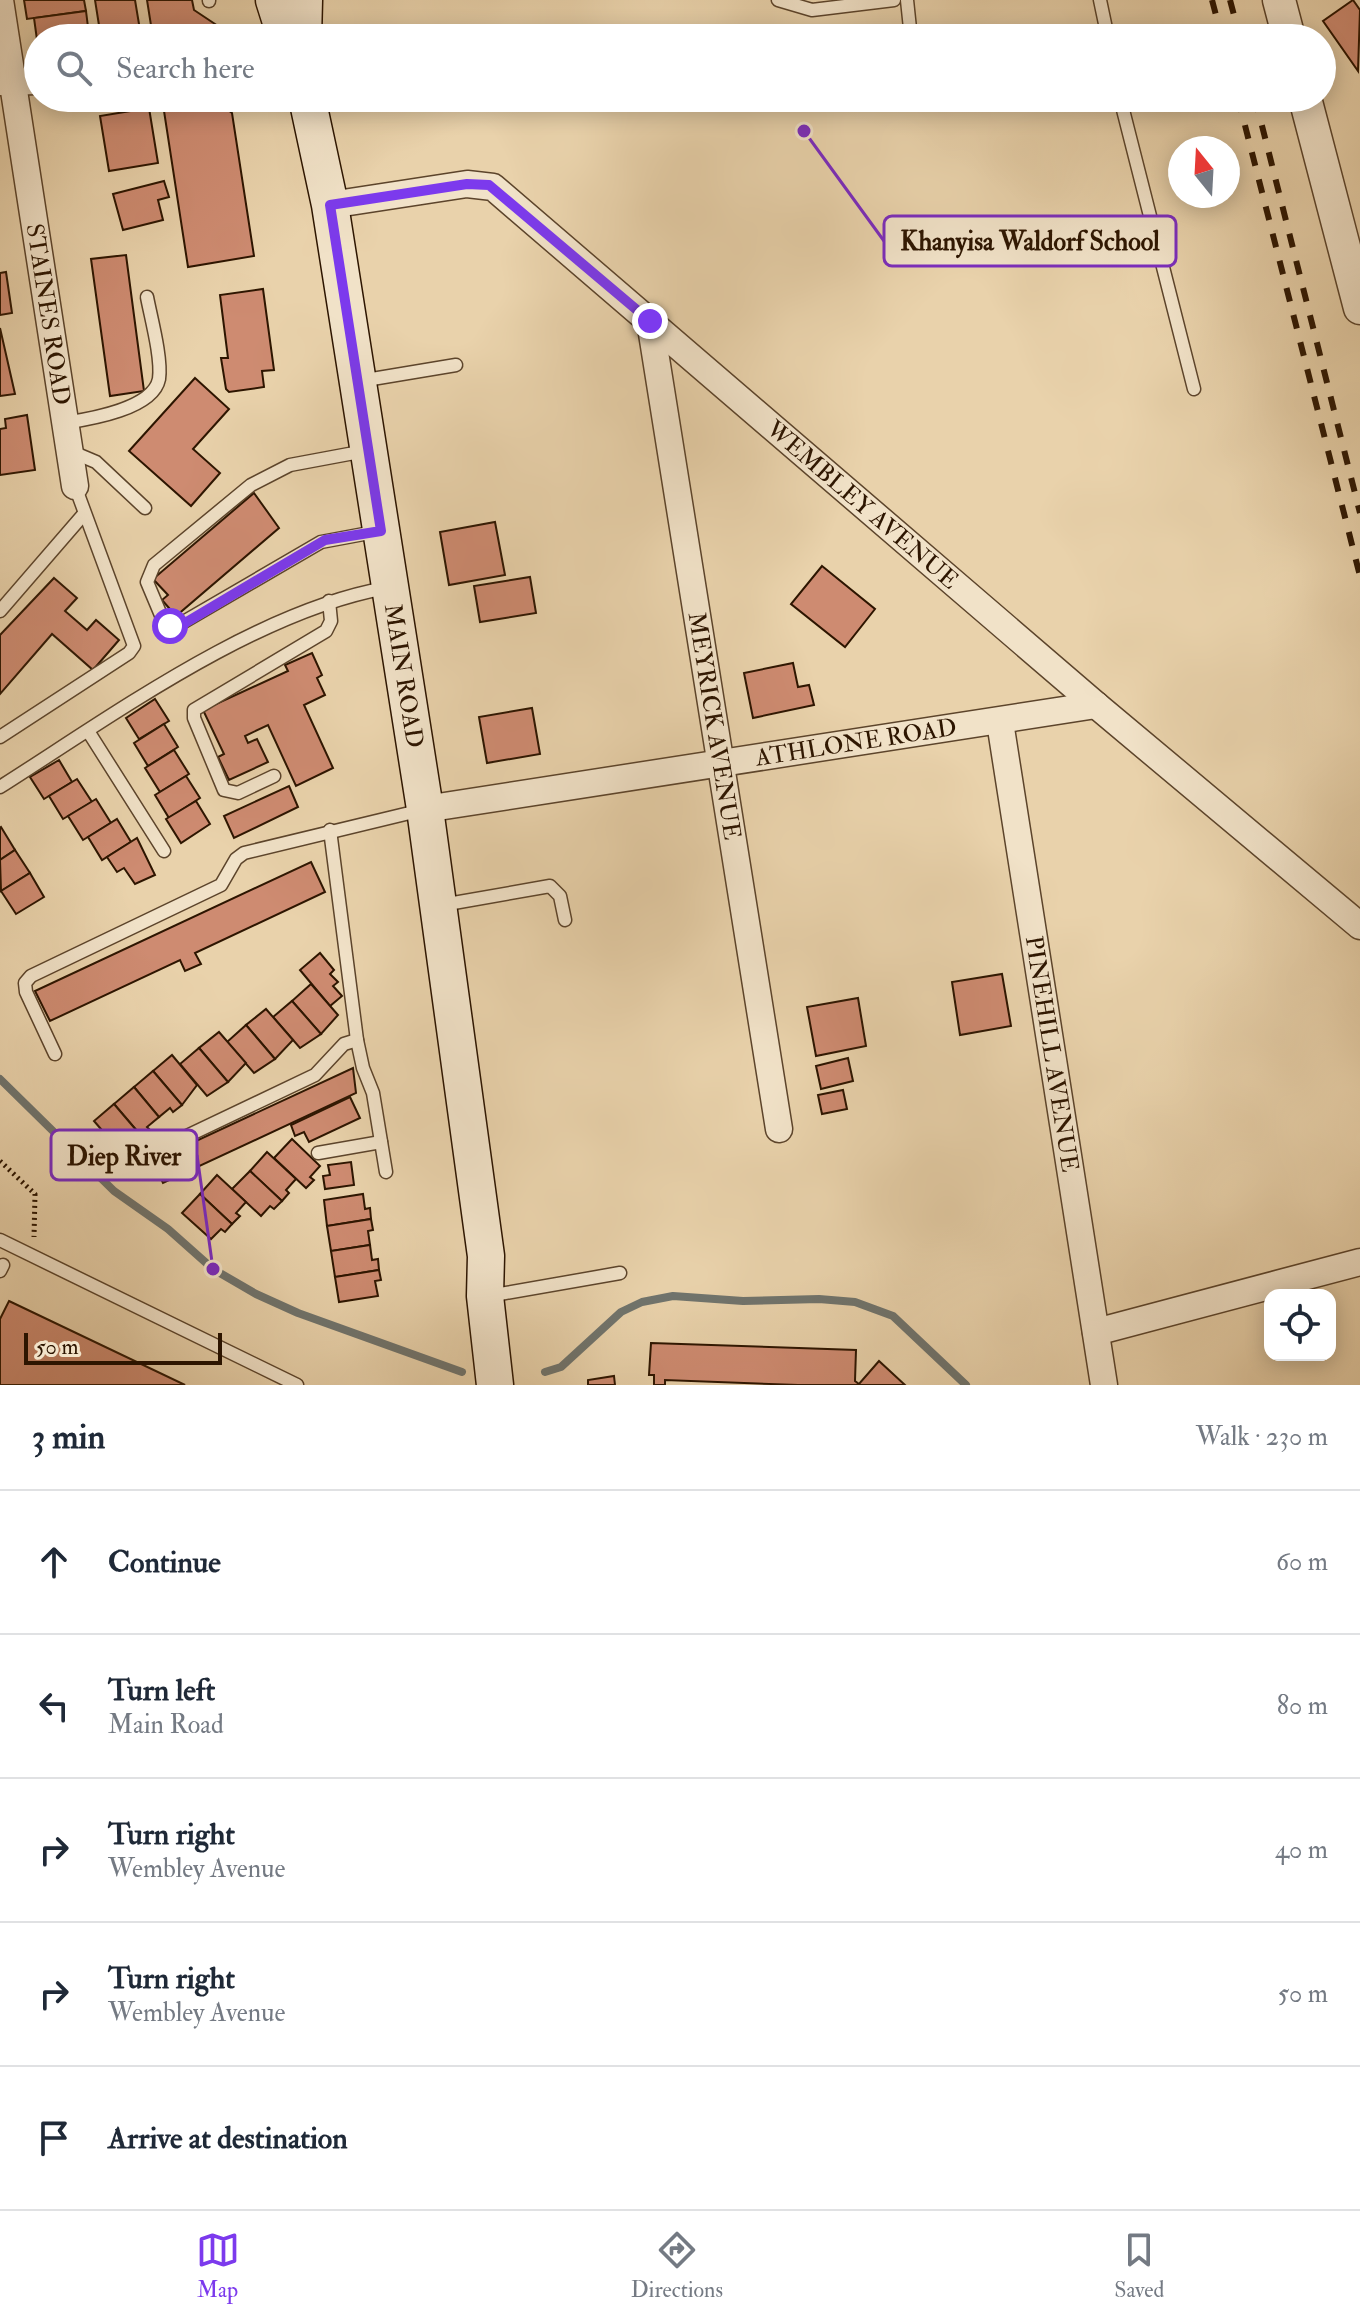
<!DOCTYPE html>
<html lang="en">
<head>
<meta charset="utf-8">
<style>
	body { margin:0; font-family:"IM FELL Double Pica",serif; background:#f2f2f3; color:#1f2937 }
	.controls { position:absolute; right:24px; bottom:24px; display:grid; overflow:hidden; border-radius:16px; box-shadow:0 4px 20px #0003 }
	.controls button { width:72px; height:72px; display:grid; place-items:center; padding:0; border:0; border-bottom:2px solid #e0e1e3; background:#fff; color:#1f2937; font:40px sans-serif }
	.compass { position:absolute; left:1168px; top:136px; width:72px; height:72px; border-radius:50%; background:#fff; box-shadow:0 4px 20px #0003; rotate:342deg }
	.scale { position:absolute; left:24px; bottom:20px; width:198px; box-sizing:border-box; padding-left:8px; border:4px solid #2d1500; border-top:0; font-size:22px; line-height:28px; white-space:nowrap; color:#2d1500; -webkit-text-stroke:6px #f1e2c8; paint-order:stroke }
	.stop { position:absolute; width:24px; height:24px; margin:-18px; border:6px solid #7c3aed; border-radius:50%; background:#fff }
	.stop.end { background:#7c3aed; border-color:#fff; box-shadow:0 2px 8px #0008 }
	.list { margin:0; padding:0; list-style:none }
	h2 { display:flex; justify-content:space-between; align-items:center; height:104px; margin:0; padding:0 32px; font-size:34px }
	h2 small { font-size:26px; font-weight:400; color:#747a83 }
	.list li { display:grid; grid-template-columns:52px 1fr auto; gap:24px; align-items:center; box-sizing:border-box; height:144px; padding:0 32px; border-top:2px solid #e0e1e3 }
	.list b { display:block; font-size:30px; white-space:nowrap }
	.list p { margin:0; font-size:26px; white-space:nowrap; color:#747a83 }
	.list em { font-size:26px; font-style:normal; color:#747a83 }
	.icon { flex:none; width:44px; height:44px; fill:none; stroke:currentColor; stroke-width:2; stroke-linecap:round; stroke-linejoin:round }
	.map { position:relative; flex:none; width:1360px; height:1385px; overflow:hidden }
	.search { position:absolute; background:#fff; box-shadow:0 4px 20px #0003; left:24px; right:24px; top:24px; height:88px; display:flex; align-items:center; gap:20px; box-sizing:border-box; padding:0 28px; border-radius:44px; color:#747a83; font-size:30px }
	.sheet { height:824px; background:#fff }
	nav { display:flex; justify-content:space-around; align-items:center; box-sizing:border-box; height:112px; border-top:2px solid #e0e1e3; background:#fff; font-size:22px; color:#747a83 }
	nav a { display:grid; justify-items:center; gap:4px }
	nav .on { color:#7c3aed }
	.map>svg:first-child { display:block }
	.lines { fill:none; stroke-linecap:round; stroke-linejoin:round }
	.stream { stroke:#70746d; stroke-width:8 }
	.building { fill:#ce8b71; stroke:#2d1500; stroke-width:2 }
	.service-casing { stroke:#5c442b; stroke-width:15 }
	.minor-casing { stroke:#5c442b; stroke-width:29 }
	.tertiary-casing { stroke:#5c442b; stroke-width:35 }
	.secondary-casing { stroke:#2d1500; stroke-width:39 }
	.path { stroke:#2d1500; stroke-width:5; stroke-dasharray:2 4; stroke-linecap:butt }
	.service { stroke:#f1e2c8; stroke-width:12 }
	.minor { stroke:#f1e2c8; stroke-width:26 }
	.tertiary { stroke:#f1e2c8; stroke-width:32 }
	.secondary { stroke:#f1e2c8; stroke-width:36 }
	.rail { stroke:#2d1500; stroke-width:6; stroke-dasharray:14 14; stroke-linecap:butt }
	.route { stroke:#7c3aed; stroke-width:10 }
	.labels { text-anchor:middle; stroke-width:6; stroke-linejoin:round; paint-order:stroke }
	.street-label { font-size:24px; fill:#2d1500; stroke:#f1e2c8 }
	.leader { fill:none; stroke:#7b2cbf; stroke-width:3 }
	.callout-dot { fill:#7b2cbf; stroke:#f1e2c8; stroke-width:3 }
	.callout { fill:#f1e2c8; stroke:#7b2cbf; stroke-width:3 }
	.callout-label { font-size:26px; text-anchor:middle; font-weight:bold; fill:#2d1500 }
</style>
</head>
<body>
<div class="map">
<svg width="1360" height="1385" viewBox="0 0 1360 1385">
	<rect width="100%" height="100%" fill="#e9d2ab"/>
	<filter id="stains"><feTurbulence type="fractalNoise" baseFrequency=".0025" numOctaves="4"/><feColorMatrix values="0 0 0 0 .2 0 0 0 0 .09 0 0 0 0 .02 0 0 0 .5 -.17"/></filter>
	<radialGradient id="worn" r=".72"><stop offset=".6" stop-color="#630" stop-opacity="0"/><stop offset="1" stop-color="#630" stop-opacity=".3"/></radialGradient>
	<g class="lines">
		<g class="stream">
			<polyline points="0,1079 114,1191 168,1229 213,1269 256,1294 298,1313 462,1372"/>
			<polyline points="545,1372 561,1367 621,1312 642,1302 673,1296 743,1301 819,1299 855,1302 893,1316 966,1385"/>
		</g>
	</g>
	<g class="building">
		<polygon points="24,0 84,0 86,11 27,19"/>
		<polygon points="95,0 135,0 141,36 101,38"/>
		<polygon points="147,0 192,0 194,10 224,30 219,38 153,38"/>
		<polygon points="1353,0 1360,10 1358,71 1323,21"/>
		<polygon points="86,11 88,27 97,26 98,38 38,38 38,47 34,18"/>
		<polygon points="162,98 212,98 232,113 254,256 188,267"/>
		<polygon points="149,108 158,163 109,171 100,116"/>
		<polygon points="164,181 169,197 158,200 163,220 123,230 113,194"/>
		<polygon points="126,255 144,391 110,396 91,259"/>
		<polygon points="6,272 12,313 0,315 0,273"/>
		<polygon points="263,289 274,370 262,371 264,387 229,392 226,389 221,358 228,358 220,295"/>
		<polygon points="0,328 15,394 0,396"/>
		<polygon points="195,378 229,409 193,449 220,473 191,506 129,451"/>
		<polygon points="27,415 35,470 0,475 0,429 6,428 5,419"/>
		<polygon points="254,493 279,528 176,616 162,600 168,595 153,579"/>
		<polygon points="495,522 505,575 449,585 440,532"/>
		<polygon points="822,566 875,609 845,647 791,604"/>
		<polygon points="530,577 536,613 480,622 474,586"/>
		<polygon points="54,578 77,598 65,611 87,630 96,620 119,640 93,670 52,634 0,694 0,635"/>
		<polygon points="312,653 322,675 317,678 325,695 304,705 333,768 296,786 268,725 245,736 248,743 257,739 268,762 229,780 218,757 224,754 203,710 288,671 285,665"/>
		<polygon points="793,663 798,687 809,685 814,705 753,718 744,673"/>
		<polygon points="155,699 169,721 139,739 126,718"/>
		<polygon points="532,708 540,754 487,763 479,717"/>
		<polygon points="164,724 178,747 148,766 134,743"/>
		<polygon points="174,750 189,774 160,792 145,768"/>
		<polygon points="59,760 72,782 44,799 30,777"/>
		<polygon points="186,776 200,798 169,818 155,795"/>
		<polygon points="77,779 92,802 63,819 49,796"/>
		<polygon points="289,786 298,807 234,838 224,816"/>
		<polygon points="96,799 111,823 83,840 68,816"/>
		<polygon points="196,801 210,824 181,843 166,819"/>
		<polygon points="117,819 131,842 102,860 88,837"/>
		<polygon points="1,827 15,850 0,860 0,828"/>
		<polygon points="137,838 155,875 135,884 124,868 117,872 107,857"/>
		<polygon points="15,850 30,873 1,891 0,860"/>
		<polygon points="311,862 325,892 195,953 201,964 185,971 180,960 50,1021 35,991"/>
		<polygon points="30,873 44,897 16,914 1,891"/>
		<polygon points="320,953 334,970 330,974 338,982 333,986 342,996 330,1006 300,970"/>
		<polygon points="1002,974 1011,1026 960,1035 952,982"/>
		<polygon points="311,984 338,1015 321,1034 292,1001"/>
		<polygon points="858,998 866,1046 816,1056 807,1007"/>
		<polygon points="292,1001 321,1034 300,1048 273,1017"/>
		<polygon points="266,1009 293,1040 275,1059 246,1025"/>
		<polygon points="246,1025 275,1059 254,1073 227,1042"/>
		<polygon points="219,1032 246,1063 228,1082 199,1048"/>
		<polygon points="199,1048 228,1082 207,1096 180,1064"/>
		<polygon points="172,1055 197,1085 182,1105 153,1071"/>
		<polygon points="848,1058 853,1081 821,1089 816,1066"/>
		<polygon points="353,1068 356,1093 163,1183 154,1164 184,1150 183,1147"/>
		<polygon points="153,1071 182,1105 173,1112 170,1108 159,1117 134,1087"/>
		<polygon points="134,1087 159,1117 147,1127 151,1131 143,1138 114,1104"/>
		<polygon points="843,1090 847,1109 822,1114 818,1095"/>
		<polygon points="350,1097 360,1118 309,1142 304,1132 295,1136 291,1125"/>
		<polygon points="114,1104 143,1138 135,1145 131,1141 120,1151 94,1121"/>
		<polygon points="292,1139 320,1166 310,1177 314,1180 306,1188 274,1158"/>
		<polygon points="267,1152 296,1179 286,1190 289,1193 282,1201 250,1171"/>
		<polygon points="351,1162 354,1185 325,1189 323,1176 330,1175 328,1165"/>
		<polygon points="250,1171 282,1201 274,1209 270,1206 261,1216 232,1189"/>
		<polygon points="217,1175 246,1202 236,1213 240,1216 232,1224 200,1194"/>
		<polygon points="200,1194 232,1224 225,1232 221,1229 211,1239 182,1213"/>
		<polygon points="363,1194 365,1209 370,1208 371,1219 327,1226 324,1200"/>
		<polygon points="371,1219 373,1230 368,1231 370,1245 331,1251 327,1226"/>
		<polygon points="370,1245 372,1260 378,1259 379,1270 335,1277 331,1251"/>
		<polygon points="379,1270 381,1280 375,1281 378,1296 339,1302 335,1277"/>
		<polygon points="9,1301 185,1385 0,1385 0,1319"/>
		<polygon points="651,1343 856,1350 855,1381 859,1384 879,1361 905,1385 798,1385 665,1380 665,1385 654,1385 654,1375 649,1375"/>
		<polygon points="614,1376 615,1385 588,1385 588,1380"/>
	</g>
	<g class="lines">
		<defs>
			<g id="service">
				<polyline points="209,0 209,1"/>
				<polyline points="778,0 812,10 894,0"/>
				<polyline points="907,0 911,38"/>
				<polyline points="1100,0 1108,38"/>
				<polyline points="1120,98 1194,389"/>
				<polyline points="360,381 456,365"/>
				<path d="M65,423C90,419 153,409 159,379C162,358 151,318 147,297"/>
				<polyline points="70,451 96,462 145,508"/>
				<polyline points="365,451 290,465 251,485 154,565 147,582 163,620 175,627 321,542 380,531"/>
				<polyline points="0,611 83,515"/>
				<polyline points="88,731 164,851"/>
				<polyline points="0,737 129,653 134,646 75,486"/>
				<polyline points="274,776 238,793 224,790 194,718 194,710 326,631 331,621 329,601"/>
				<path d="M0,787C112,716 256,611 386,588"/>
				<polyline points="330,830 357,1040 363,1068 373,1093 386,1172"/>
				<polyline points="442,905 550,886 560,896 565,920"/>
				<polyline points="55,1054 26,992 25,983 31,976 221,885 236,859 244,853 422,810"/>
				<polyline points="318,1153 381,1142"/>
				<polyline points="124,1166 315,1075 344,1044 357,1040"/>
				<polyline points="0,1240 297,1385"/>
				<polyline points="0,1271 3,1265"/>
				<polyline points="500,1294 620,1273"/>
			</g>
			<g id="minor">
				<path id="s1" d="M0,0L75,486"/>
				<polyline points="0,82 38,81"/>
				<path id="s2" d="M330,205L467,184L493,187L1096,705L1360,926"/>
				<path id="s3" d="M650,321L779,1129"/>
				<path id="s4" d="M1000,722L1104,1385"/>
				<path id="s5" d="M425,809L1096,705"/>
				<polyline points="1096,1332 1360,1262"/>
			</g>
			<g id="tertiary">
				<polyline points="1279,0 1289,38"/>
				<polyline points="1305,98 1360,308"/>
			</g>
			<g id="secondary">
				<polyline points="274,0 286,38"/>
				<polyline points="303,38 304,0"/>
				<path id="s6" d="M307,98L330,205L425,809L486,1256L485,1296L495,1385"/>
			</g>
		</defs>
		<use href="#service" class="service-casing"/>
		<use href="#minor" class="minor-casing"/>
		<use href="#tertiary" class="tertiary-casing"/>
		<use href="#secondary" class="secondary-casing"/>
		<polyline class="path" points="0,1161 35,1194 34,1237"/>
		<use href="#service" class="service"/>
		<use href="#minor" class="minor"/>
		<use href="#tertiary" class="tertiary"/>
		<use href="#secondary" class="secondary"/>
		<g class="rail">
			<polyline points="1212,0 1222,38"/>
			<polyline points="1230,0 1240,38"/>
			<polyline points="1238,98 1360,576"/>
			<polyline points="1255,98 1360,513"/>
		</g>
	</g>
	<g class="lines">
		<polyline class="route" points="170,626 180,626 325,540 381,531 330,205 467,184 489,185 650,321"/>
	</g>
	<g class="labels">
		<g class="street-label">
			<text dy="8" stroke="none"><textPath href="#s1" startOffset="318">STAINES ROAD</textPath></text>
			<text dy="8" stroke="none"><textPath href="#s2" startOffset="652">WEMBLEY AVENUE</textPath></text>
			<text dy="8" stroke="none"><textPath href="#s6" startOffset="586">MAIN ROAD</textPath></text>
			<text dy="8" stroke="none"><textPath href="#s3" startOffset="410">MEYRICK AVENUE</textPath></text>
			<text dy="8" stroke="none"><textPath href="#s5" startOffset="436">ATHLONE ROAD</textPath></text>
			<text dy="8" stroke="none"><textPath href="#s4" startOffset="336">PINEHILL AVENUE</textPath></text>
		</g>
	</g>
	<path class="leader" d="M804 131L884 241M213 1269L197 1155"/>
	<g class="callout-dot">
		<circle cx="804" cy="131" r="8"/>
		<circle cx="213" cy="1269" r="8"/>
	</g>
	<g class="callout">
		<rect x="884" y="216" width="292" height="50" rx="8"/>
		<rect x="51" y="1130" width="146" height="50" rx="8"/>
	</g>
	<g class="callout-label">
		<text x="1030" y="250">Khanyisa Waldorf School</text>
		<text x="124" y="1165">Diep River</text>
	</g>
	<rect width="100%" height="100%" filter="url(#stains)"/>
	<rect width="100%" height="100%" fill="url(#worn)"/>
</svg>
<div class="controls">
<button><svg class="icon" aria-label="locate" viewBox="0 0 24 24"><circle cx="12" cy="12" r="6"/><path d="M12 2v4M12 18v4M2 12h4M18 12h4"/></svg></button>
</div>
<svg class="compass" viewBox="-18 -18 36 36"><path d="M0-13l5 13h-10z" fill="#e53935"/><path d="M0 13l5-13h-10z" fill="#747a83"/></svg>
<div class="scale">50 m</div>
<div class="stop" style="left:170px;top:626px"></div>
<div class="stop end" style="left:650px;top:321px"></div>
<div class="search"><svg class="icon" aria-label="search" viewBox="0 0 24 24"><circle cx="10" cy="10" r="6"/><path d="M15 15l6 6"/></svg>Search here</div>
</div>
<section class="sheet">
<h2>3 min<small>Walk · 230 m</small></h2>
<ul class="list">
<li><svg class="icon" aria-label="ahead" viewBox="0 0 24 24"><path d="M12 20V5M6 11l6-6 6 6"/></svg><div><b>Continue</b></div><em>60 m</em></li>
<li><svg class="icon" aria-label="left" viewBox="0 0 24 24"><path d="M17 20v-9H6M10 6l-5 5 5 5"/></svg><div><b>Turn left</b><p>Main Road</p></div><em>80 m</em></li>
<li><svg class="icon" aria-label="right" viewBox="0 0 24 24"><path d="M7 20v-9h11M14 6l5 5-5 5"/></svg><div><b>Turn right</b><p>Wembley Avenue</p></div><em>40 m</em></li>
<li><svg class="icon" aria-label="right" viewBox="0 0 24 24"><path d="M7 20v-9h11M14 6l5 5-5 5"/></svg><div><b>Turn right</b><p>Wembley Avenue</p></div><em>50 m</em></li>
<li><svg class="icon" aria-label="arrive" viewBox="0 0 24 24"><path d="M6 21V4h12l-3 4 3 4H6"/></svg><div><b>Arrive at destination</b></div></li>
</ul>
</section>
<nav>
<a class="on"><svg class="icon" aria-label="map" viewBox="0 0 24 24"><path d="M3 6l6-2 6 2 6-2v14l-6 2-6-2-6 2zM9 4v14M15 6v14"/></svg>Map</a>
<a><svg class="icon" aria-label="directions" viewBox="0 0 24 24"><path d="M12 3l9 9-9 9-9-9zM9 14v-3h6M13 9l2 2-2 2"/></svg>Directions</a>
<a><svg class="icon" aria-label="saved" viewBox="0 0 24 24"><path d="M7 4h10v16l-5-4-5 4z"/></svg>Saved</a>
</nav>
</body>
</html>
